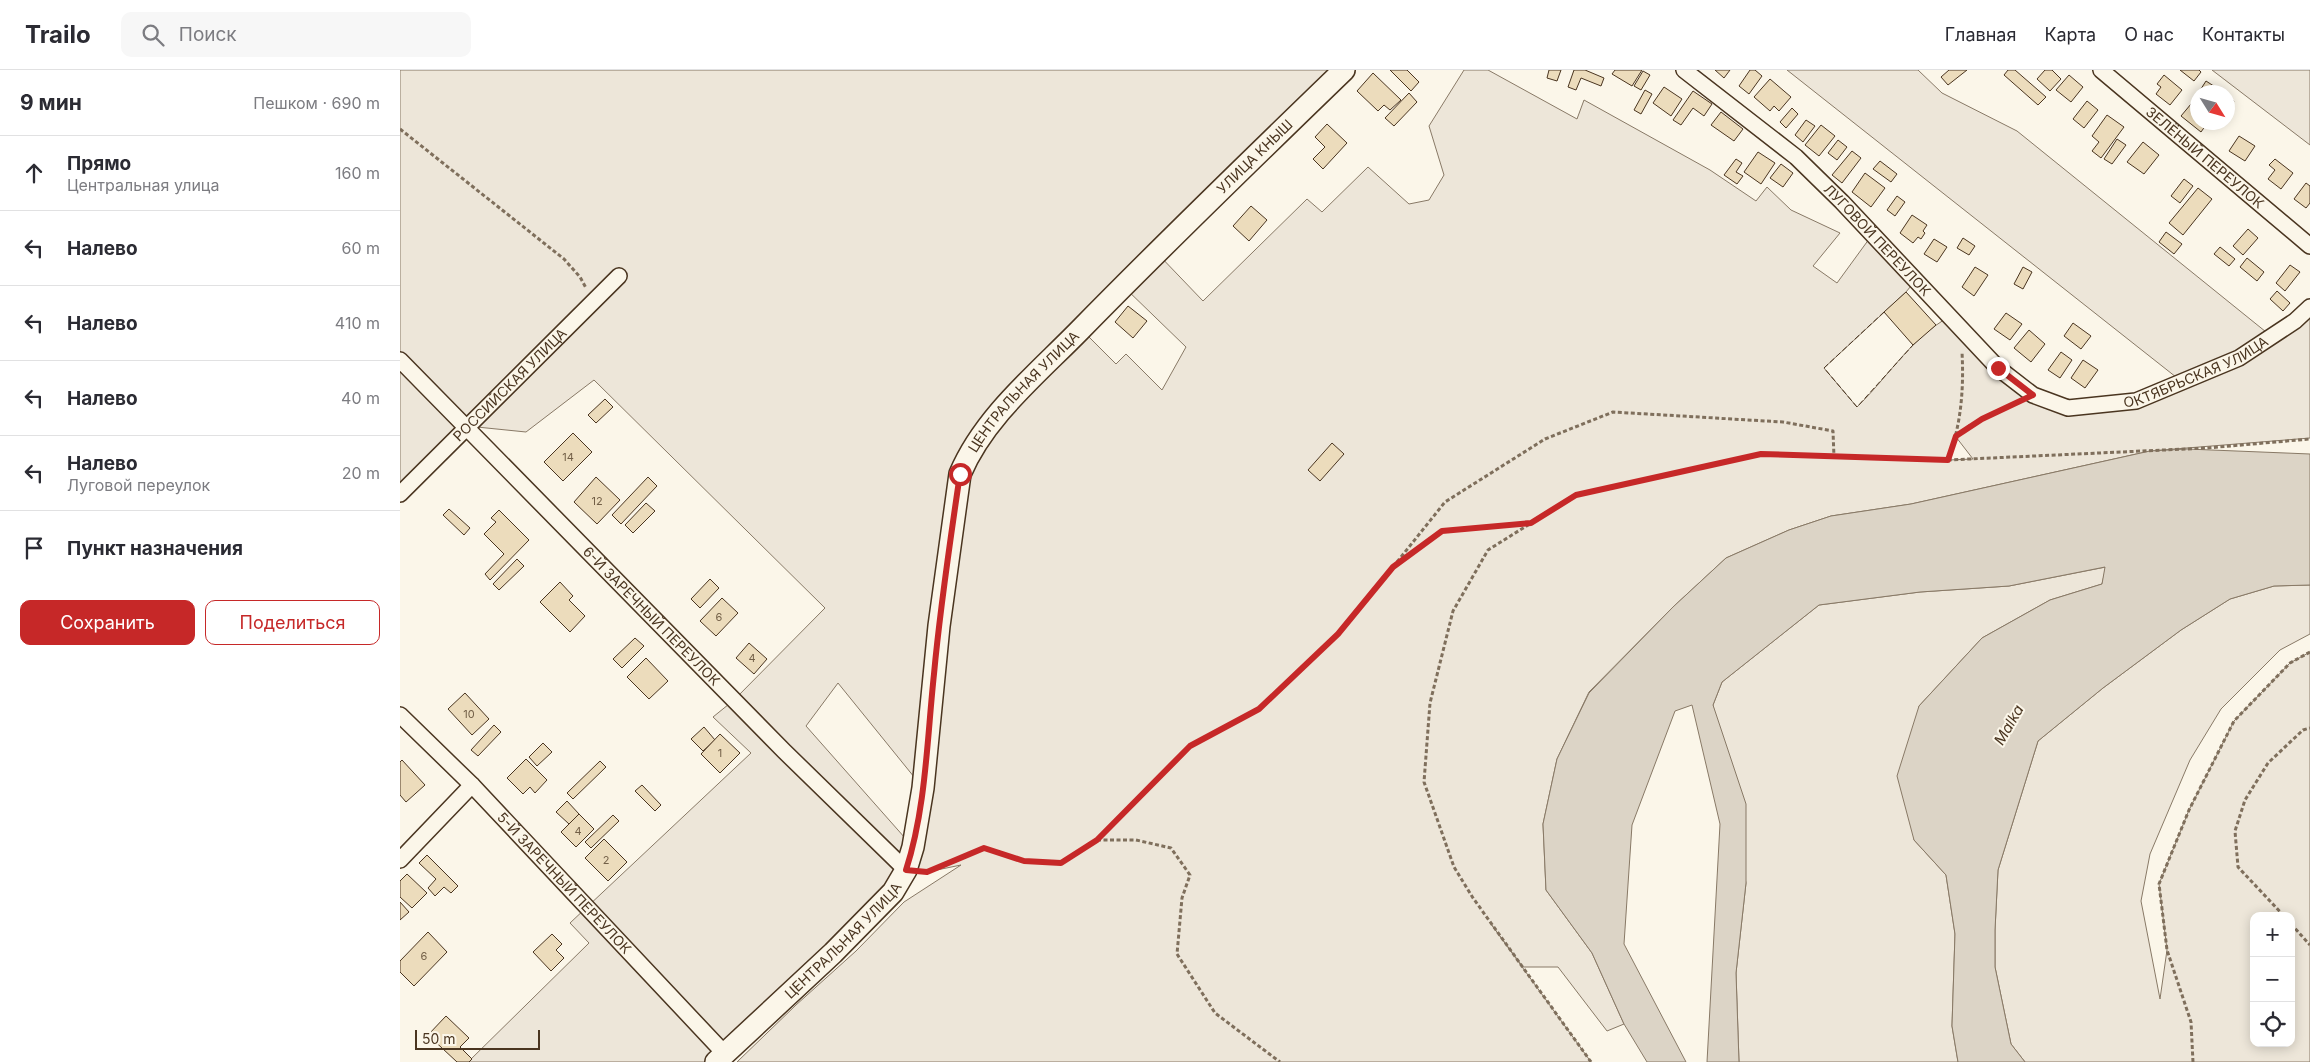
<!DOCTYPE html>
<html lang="ru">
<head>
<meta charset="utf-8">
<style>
	body { margin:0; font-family:Inter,sans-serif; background:#f7f7f7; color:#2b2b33 }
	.controls { position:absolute; right:15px; bottom:15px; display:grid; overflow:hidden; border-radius:10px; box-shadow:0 2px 12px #0003 }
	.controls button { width:45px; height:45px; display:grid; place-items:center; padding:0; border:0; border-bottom:1px solid #e1e1e2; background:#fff; color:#2b2b33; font:25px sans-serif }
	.compass { position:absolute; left:1790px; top:15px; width:45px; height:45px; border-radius:50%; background:#fff; box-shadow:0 2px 12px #0003; rotate:127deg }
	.scale { position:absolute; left:15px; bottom:12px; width:125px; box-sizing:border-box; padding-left:5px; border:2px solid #4a3520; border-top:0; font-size:14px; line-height:18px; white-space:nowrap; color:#4a3520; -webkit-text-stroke:4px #fbf6e9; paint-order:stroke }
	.stop { position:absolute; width:15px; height:15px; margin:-11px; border:4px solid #c62828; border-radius:50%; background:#fff }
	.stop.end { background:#c62828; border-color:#fff; box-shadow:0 1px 5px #0008 }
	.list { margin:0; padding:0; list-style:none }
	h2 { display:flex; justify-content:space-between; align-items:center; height:65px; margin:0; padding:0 20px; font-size:21px }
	h2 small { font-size:16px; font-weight:400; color:#7c7c81 }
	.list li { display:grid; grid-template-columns:32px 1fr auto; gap:15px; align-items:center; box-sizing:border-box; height:75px; padding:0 20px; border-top:1px solid #e1e1e2 }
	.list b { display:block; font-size:19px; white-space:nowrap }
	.list p { margin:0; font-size:16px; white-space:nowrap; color:#7c7c81 }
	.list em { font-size:16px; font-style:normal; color:#7c7c81 }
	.actions { display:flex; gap:10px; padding:15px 20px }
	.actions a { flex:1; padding:11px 0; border:1px solid #c62828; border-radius:10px; text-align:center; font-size:18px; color:#c62828 }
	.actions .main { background:#c62828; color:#fff }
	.icon { flex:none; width:28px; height:28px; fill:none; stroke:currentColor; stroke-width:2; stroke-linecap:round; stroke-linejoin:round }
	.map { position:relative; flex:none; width:1910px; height:992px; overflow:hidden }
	header { display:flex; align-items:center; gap:30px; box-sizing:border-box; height:70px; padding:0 25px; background:#fff; border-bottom:1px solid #e1e1e2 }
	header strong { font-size:24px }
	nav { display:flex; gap:28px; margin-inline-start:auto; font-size:18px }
	.search { width:350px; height:45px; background:#f7f7f7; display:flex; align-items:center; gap:12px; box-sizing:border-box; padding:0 18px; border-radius:10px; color:#7c7c81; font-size:19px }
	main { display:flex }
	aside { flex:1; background:#fff }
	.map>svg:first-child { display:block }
	.green { fill:#ede6d9; stroke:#887966; fill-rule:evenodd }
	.water { fill:#dcd4c6; stroke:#887966 }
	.building { fill:#ecdcbc; stroke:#4a3520 }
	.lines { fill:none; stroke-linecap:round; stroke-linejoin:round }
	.street-casing { stroke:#4a3520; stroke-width:18 }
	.secondary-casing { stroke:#4a3520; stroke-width:24 }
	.path { stroke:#7f6f5c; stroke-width:3; stroke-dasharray:4 2.5; stroke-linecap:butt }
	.street { stroke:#fbf6e9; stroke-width:15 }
	.secondary { stroke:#fbf6e9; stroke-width:21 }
	.fence { stroke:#4a3520; stroke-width:1; stroke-dasharray:6 2.5; stroke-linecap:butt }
	.route { stroke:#c62828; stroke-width:6 }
	.labels { text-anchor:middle; stroke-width:4; stroke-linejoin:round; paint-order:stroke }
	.number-label { font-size:11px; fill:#725f47 }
	.street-label { font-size:14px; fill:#4a3520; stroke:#fbf6e9 }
	.water-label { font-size:15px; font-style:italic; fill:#4a3520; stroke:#fbf6e9 }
</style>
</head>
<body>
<header>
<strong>Trailo</strong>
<div class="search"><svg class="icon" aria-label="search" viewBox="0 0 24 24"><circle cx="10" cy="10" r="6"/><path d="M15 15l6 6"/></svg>Поиск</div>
<nav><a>Главная</a><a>Карта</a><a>О нас</a><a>Контакты</a></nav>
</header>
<main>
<aside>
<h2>9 мин<small>Пешком · 690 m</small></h2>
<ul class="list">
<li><svg class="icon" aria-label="ahead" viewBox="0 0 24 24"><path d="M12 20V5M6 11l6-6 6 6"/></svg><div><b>Прямо</b><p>Центральная улица</p></div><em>160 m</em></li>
<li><svg class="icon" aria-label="left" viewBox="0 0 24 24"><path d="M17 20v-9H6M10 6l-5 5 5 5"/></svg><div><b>Налево</b></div><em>60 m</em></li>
<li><svg class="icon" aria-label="left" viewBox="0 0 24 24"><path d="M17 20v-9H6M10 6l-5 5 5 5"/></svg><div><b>Налево</b></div><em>410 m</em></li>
<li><svg class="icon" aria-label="left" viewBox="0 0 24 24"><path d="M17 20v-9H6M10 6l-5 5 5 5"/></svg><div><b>Налево</b></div><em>40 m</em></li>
<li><svg class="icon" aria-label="left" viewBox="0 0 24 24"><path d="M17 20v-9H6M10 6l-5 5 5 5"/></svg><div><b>Налево</b><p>Луговой переулок</p></div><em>20 m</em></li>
<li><svg class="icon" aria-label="arrive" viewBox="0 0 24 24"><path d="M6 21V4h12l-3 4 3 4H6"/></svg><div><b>Пункт назначения</b></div></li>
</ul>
<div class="actions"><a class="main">Сохранить</a><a>Поделиться</a></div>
</aside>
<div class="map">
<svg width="1910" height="992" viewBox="0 0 1910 992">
	<rect width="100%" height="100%" fill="#fbf6e9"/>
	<g class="green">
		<path d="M0,0H944L756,182L803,231L907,129L922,142L968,97L1009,134L1029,130L1044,105L1029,56L1064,0H1088L1177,49L1184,30L1310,100L1356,131L1367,117L1391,140L1440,163L1413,196L1437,213L1472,165L1515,211L1506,222L1424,298L1457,337C1488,307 1511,268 1549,247L1598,298L1668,338L1736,331L1781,311L1387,0H1518L1542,23L1617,61L1871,266L1910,237V368L1750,381L1511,434L1431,446L1389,460L1326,488L1273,537L1189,622L1157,689L1143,754L1146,820L1192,883L1224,954L1207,961L1158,897H1123L1091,854L1191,992H337L396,935L456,881L504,832L561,795L527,802L506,800L316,992H68L189,873L170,853L351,683L313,647L334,630L425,538L194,310L126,362L67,356L0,424ZM723,216L786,277L762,320L726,284L716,294L681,259ZM1556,367L1573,389L1549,390ZM438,613L523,718L513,777L406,656Z"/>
		<polygon points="1812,0 1910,0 1910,75"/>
		<polygon points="1706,497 1702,514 1650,530 1582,568 1519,636 1514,770 1546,805 1555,864 1552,956 1558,992 1339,992 1336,903 1346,813 1313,635 1322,612 1419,535 1520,522 1609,516"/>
		<path d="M1910,515V564L1880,580L1821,639L1790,690L1750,784L1741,831L1760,929L1767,880L1759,814L1789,740L1834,651L1890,593L1910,582V992H1625L1611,974L1595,897V860L1598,800L1638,671L1703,618L1781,560L1830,529L1874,516ZM1854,846H1891V973H1854Z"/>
	</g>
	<polygon class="water" points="1787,379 1910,384 1910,515 1874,516 1830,529 1781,560 1703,618 1638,671 1598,800 1595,860 1595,897 1611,974 1625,992 1558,992 1552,956 1555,864 1546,805 1514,770 1497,706 1519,636 1582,568 1650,530 1702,514 1705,497 1609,516 1520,522 1419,535 1322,612 1313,635 1346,734 1346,813 1336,903 1339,992 1307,992 1320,754 1292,635 1275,641 1232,755 1224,874 1286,992 1247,992 1224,954 1192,883 1146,820 1143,754 1157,689 1189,623 1273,537 1326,488 1389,460 1431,446 1511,434 1750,381"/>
	<g class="building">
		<polygon points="990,0 1007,0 1019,12 1011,21"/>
		<polygon points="1149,0 1161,0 1157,11 1147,8"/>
		<polygon points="1174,0 1185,0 1204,8 1201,16 1181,8 1176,20 1168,17"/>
		<polygon points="1215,0 1242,0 1232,16 1212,4"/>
		<polygon points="1315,0 1330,0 1324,8"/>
		<polygon points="1350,0 1355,0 1362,6 1349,24 1339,16"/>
		<polygon points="1549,0 1567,0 1548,15 1541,7"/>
		<polygon points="1608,0 1615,0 1646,27 1638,35 1604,5"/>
		<polygon points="1645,0 1652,0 1661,9 1650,21 1637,9"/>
		<polygon points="1780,0 1799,0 1801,2 1794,11"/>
		<polygon points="1243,1 1250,5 1241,20 1234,16"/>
		<polygon points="973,3 1001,30 990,40 984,35 978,41 957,21"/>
		<polygon points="1669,5 1683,17 1671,32 1656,20"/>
		<polygon points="1764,5 1782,20 1770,35 1756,24 1761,17 1757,14"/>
		<polygon points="1370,9 1391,27 1379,41 1374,36 1370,41 1354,27"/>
		<polygon points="1806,11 1823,22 1799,22"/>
		<polygon points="1264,17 1282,29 1271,46 1253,33"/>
		<polygon points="1245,20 1252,24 1241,44 1234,40"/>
		<polygon points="1293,21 1312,34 1304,46 1293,38 1281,55 1273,50"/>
		<polygon points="1009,23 1017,32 994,56 985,48"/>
		<polygon points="1828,26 1834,31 1828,40"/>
		<polygon points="1796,28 1798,29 1798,52 1808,52 1801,62 1781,46"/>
		<polygon points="1687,31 1698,40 1684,58 1673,49"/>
		<polygon points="1392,38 1398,44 1386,58 1380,52"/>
		<polygon points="1321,42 1343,59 1334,71 1311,55"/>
		<polygon points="1707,45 1724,57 1701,88 1692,81 1699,72 1692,66"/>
		<polygon points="1406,50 1415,56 1403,72 1395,65"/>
		<polygon points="927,54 947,73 923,99 913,89 925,77 915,67"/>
		<polygon points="1421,55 1435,66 1419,86 1405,75"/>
		<polygon points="1839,66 1855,76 1845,91 1829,81"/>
		<polygon points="1717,69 1726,75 1712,94 1704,89"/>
		<polygon points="1438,70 1447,77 1437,90 1428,83"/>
		<polygon points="1743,72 1759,85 1744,104 1727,92"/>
		<polygon points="1452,81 1461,88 1442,113 1432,105"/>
		<polygon points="1358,82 1375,93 1361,114 1344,102"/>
		<polygon points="1336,89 1342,93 1336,102 1343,106 1337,114 1324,105"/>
		<polygon points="1875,89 1893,103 1881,119 1868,109 1875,100 1869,95"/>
		<polygon points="1480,91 1497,104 1491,112 1473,99"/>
		<polygon points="1381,94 1393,103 1383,117 1370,108"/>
		<polygon points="1465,103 1485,118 1471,137 1452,122"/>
		<polygon points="1784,109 1793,116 1780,133 1771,126"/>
		<polygon points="1906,113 1910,116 1910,133 1906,138 1894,129"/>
		<polygon points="1798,118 1812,129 1783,165 1769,153"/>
		<polygon points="1497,126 1505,132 1495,146 1487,140"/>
		<polygon points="851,136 867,150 849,171 833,156"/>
		<polygon points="1512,145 1527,155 1523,161 1525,163 1521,169 1518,167 1513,173 1500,163"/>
		<polygon points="1848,159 1858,168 1843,185 1833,176"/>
		<polygon points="1766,162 1782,174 1774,184 1759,172"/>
		<polygon points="1563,168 1575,176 1569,185 1557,178"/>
		<polygon points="1534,169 1547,177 1537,192 1524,184"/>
		<polygon points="1820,177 1835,189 1829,196 1814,184"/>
		<polygon points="1847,188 1864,202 1857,211 1840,197"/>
		<polygon points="1890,195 1900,202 1885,221 1876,213"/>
		<polygon points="1575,197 1588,205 1574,226 1562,217"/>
		<polygon points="1623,197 1632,202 1623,219 1614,214"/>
		<polygon points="1877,221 1890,233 1883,241 1870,229"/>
		<polygon points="1506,222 1536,255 1513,275 1484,242"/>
		<polygon points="728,236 747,251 733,268 715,252"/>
		<polygon points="1606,243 1622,254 1610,270 1594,259"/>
		<polygon points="1673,253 1691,266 1681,279 1664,266"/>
		<polygon points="1629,260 1645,274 1631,292 1614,278"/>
		<polygon points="1661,282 1672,290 1660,308 1648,300"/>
		<polygon points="1683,290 1698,300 1685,318 1671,308"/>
		<polygon points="205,329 213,337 196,353 188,345"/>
		<polygon points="173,363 192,382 163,411 144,392"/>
		<polygon points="932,373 944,384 920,411 908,400"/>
		<polygon points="196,407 220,430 197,454 174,432"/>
		<polygon points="248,407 257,416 221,454 212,445"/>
		<polygon points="246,433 255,441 233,463 225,455"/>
		<polygon points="49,439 70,458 64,465 43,445"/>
		<polygon points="99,440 129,470 90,510 85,504 104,484 84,464 96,452 91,448"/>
		<polygon points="117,489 124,496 99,520 93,514"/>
		<polygon points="310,509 319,518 300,538 291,529"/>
		<polygon points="160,512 173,526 169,530 185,546 170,562 140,532"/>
		<polygon points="322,528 338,543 316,566 300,551"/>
		<polygon points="235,568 244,576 222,598 213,589"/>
		<polygon points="349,573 367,589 354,604 336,588"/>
		<polygon points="246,588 268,611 249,629 227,607"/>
		<polygon points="65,623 89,649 72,665 48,639"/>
		<polygon points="94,655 101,662 78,686 71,680"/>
		<polygon points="304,657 315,670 303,681 291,669"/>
		<polygon points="320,664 340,683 320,703 301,684"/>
		<polygon points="143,673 152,682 137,696 129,687"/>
		<polygon points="126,689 147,710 135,723 130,717 123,724 107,708"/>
		<polygon points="2,690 25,715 6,732 0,725 0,692"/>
		<polygon points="200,691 206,697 173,729 167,723"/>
		<polygon points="242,715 261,735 255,741 235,721"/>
		<polygon points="167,731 179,744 169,754 156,742"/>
		<polygon points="179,744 194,759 176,777 161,762"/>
		<polygon points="213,745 219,751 191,778 185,772"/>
		<polygon points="204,769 227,792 208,811 185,788"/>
		<polygon points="27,785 58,816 51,823 44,817 35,826 28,818 36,809 19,793"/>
		<polygon points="7,804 27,823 12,838 0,827 0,811"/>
		<polygon points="0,832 9,842 0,850"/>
		<polygon points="28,862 47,882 14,916 0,902 0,891"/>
		<polygon points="152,864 162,874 156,880 164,888 151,901 133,882"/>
		<polygon points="46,946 69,968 60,977 72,989 69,992 57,992 28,965"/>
	</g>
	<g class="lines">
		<defs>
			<g id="street">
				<path id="s1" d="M1284,0L1396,87L1442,132L1598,298L1633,325L1668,338L1736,331L1839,288L1895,251L1910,237"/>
				<path id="s2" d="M1701,0L1910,176"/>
				<path id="s3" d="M0,290L384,681L506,800"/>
				<path id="s4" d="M0,424L219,206"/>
				<path id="s5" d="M0,645L72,715L325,984"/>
				<polyline points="0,790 72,715"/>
			</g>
			<g id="secondary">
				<path id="s6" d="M316,992L433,883L493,822L506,800L513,777L523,718L539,556L560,404C584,347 637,304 680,260C766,172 855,86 944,0"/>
			</g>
		</defs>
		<use href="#street" class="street-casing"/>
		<use href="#secondary" class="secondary-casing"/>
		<g class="path">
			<polyline points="0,59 164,189 180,207 186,218"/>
			<polyline points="1557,366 1569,356 1619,332"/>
			<path d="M1548,390C1561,355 1564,320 1562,282"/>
			<polyline points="997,492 1045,432 1145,369 1213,342 1383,352 1433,361 1434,387"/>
			<polyline points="697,770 736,770 771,778 790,805 782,828 777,884 815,943 880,992"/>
			<polyline points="525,802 584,778 624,791 661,793 697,770 791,676 859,639 938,564 993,497 1042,461 1130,453"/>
			<polyline points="1884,846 1838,797 1835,761 1845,730 1868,693 1903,660 1910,658"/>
			<polyline points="1891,854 1910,875"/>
			<polyline points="1191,992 1073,828 1054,797 1024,712 1030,633 1053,541 1088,480 1176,425 1361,384 1548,390 1807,378 1910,369"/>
			<polyline points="1793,992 1791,952 1767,880 1759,814 1789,740 1834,651 1890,593 1910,582"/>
		</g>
		<use href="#street" class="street"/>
		<use href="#secondary" class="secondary"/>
		<polyline class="fence" points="1484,242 1424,298 1457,337 1513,275"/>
	</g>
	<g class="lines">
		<path class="route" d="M560,404C550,471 540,538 534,604C527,669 526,738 506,800L527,802L584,778L624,791L661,793L697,770L790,676L859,639L938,564L993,497L1042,461L1131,453L1176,425L1361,384L1548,390L1556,366L1582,349L1633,325L1598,298"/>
	</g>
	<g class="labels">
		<g class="number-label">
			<text x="168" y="391">14</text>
			<text x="197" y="435">12</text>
			<text x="319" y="551">6</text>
			<text x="352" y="592">4</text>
			<text x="69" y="648">10</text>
			<text x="320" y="687">1</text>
			<text x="178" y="765">4</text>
			<text x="206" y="794">2</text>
			<text x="24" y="890">6</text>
		</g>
		<g class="street-label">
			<text dy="5" stroke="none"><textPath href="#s6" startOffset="1106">УЛИЦА КНЫШ</textPath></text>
			<text dy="5" stroke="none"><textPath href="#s2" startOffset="136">ЗЕЛЁНЫЙ ПЕРЕУЛОК</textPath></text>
			<text dy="5" stroke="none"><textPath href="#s1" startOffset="258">ЛУГОВОЙ ПЕРЕУЛОК</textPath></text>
			<text dy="5" stroke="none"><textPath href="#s1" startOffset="650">ОКТЯБРЬСКАЯ УЛИЦА</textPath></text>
			<text dy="5" stroke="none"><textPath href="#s4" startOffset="155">РОССИЙСКАЯ УЛИЦА</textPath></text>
			<text dy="5" stroke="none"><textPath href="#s6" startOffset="776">ЦЕНТРАЛЬНАЯ УЛИЦА</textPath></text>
			<text dy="5" stroke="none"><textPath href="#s3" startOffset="359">6-Й ЗАРЕЧНЫЙ ПЕРЕУЛОК</textPath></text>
			<text dy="5" stroke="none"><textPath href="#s5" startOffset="235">5-Й ЗАРЕЧНЫЙ ПЕРЕУЛОК</textPath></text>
			<text dy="5" stroke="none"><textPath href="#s6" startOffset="176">ЦЕНТРАЛЬНАЯ УЛИЦА</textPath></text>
		</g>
		<g class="water-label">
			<text transform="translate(1609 655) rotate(-60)" y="5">Malka</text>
		</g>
	</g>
</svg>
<div class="controls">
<button>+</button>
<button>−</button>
<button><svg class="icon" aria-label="locate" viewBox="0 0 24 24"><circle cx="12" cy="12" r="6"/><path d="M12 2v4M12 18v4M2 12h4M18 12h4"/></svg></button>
</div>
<svg class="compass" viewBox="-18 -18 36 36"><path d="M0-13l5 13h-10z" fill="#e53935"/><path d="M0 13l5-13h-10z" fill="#7c7c81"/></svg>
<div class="scale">50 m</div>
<div class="stop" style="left:560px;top:404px"></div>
<div class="stop end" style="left:1598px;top:298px"></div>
</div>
</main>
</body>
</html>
